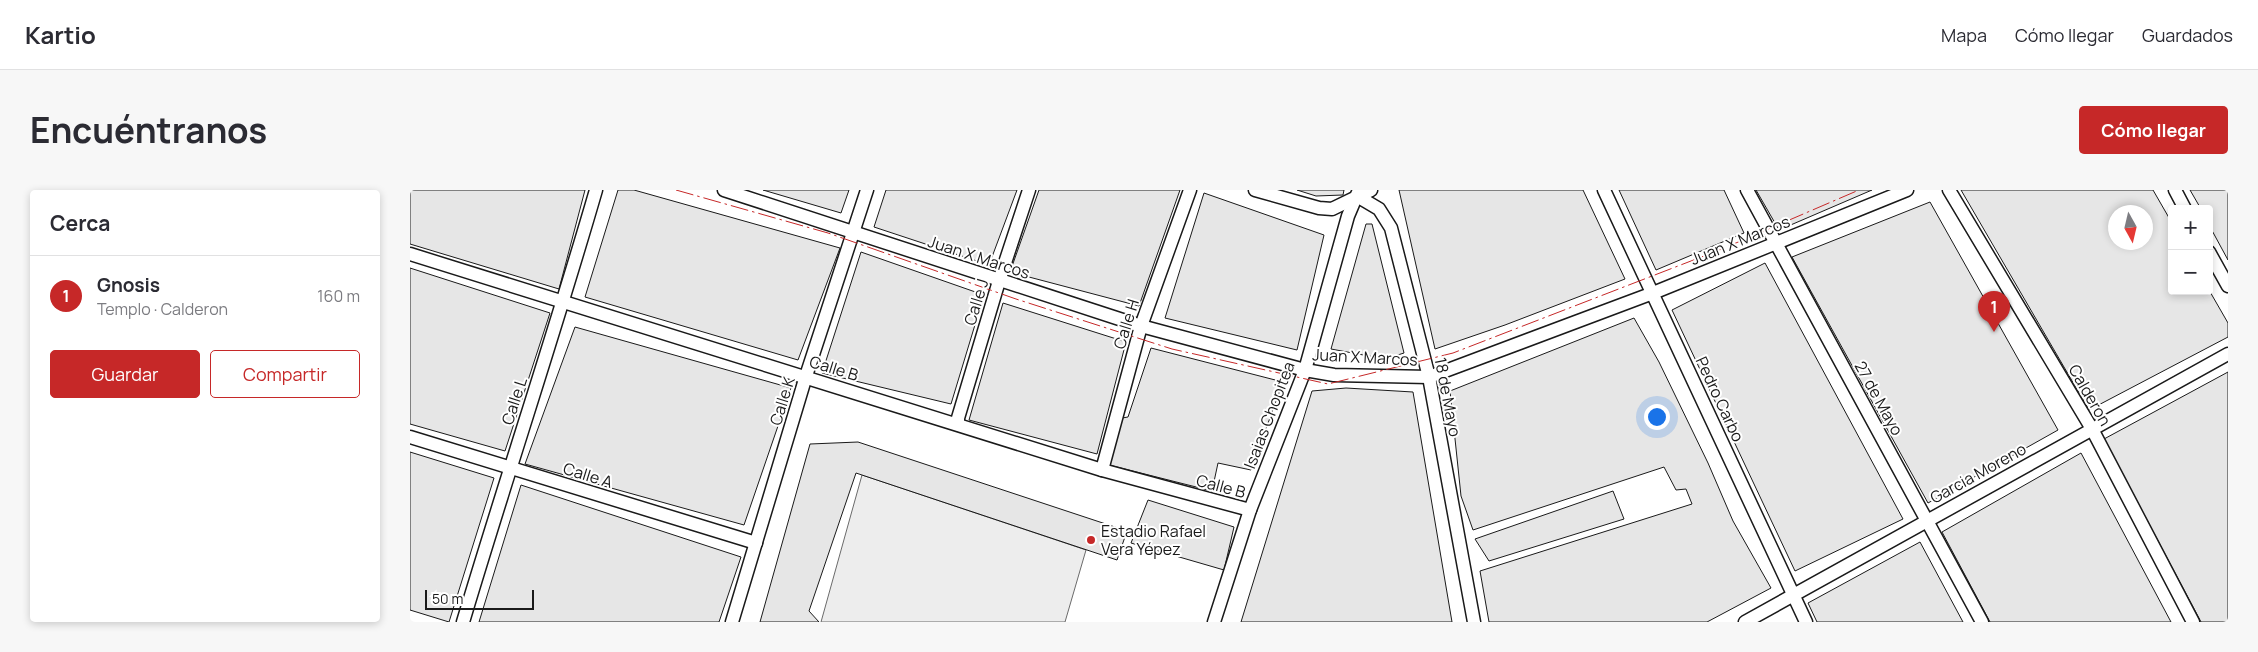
<!DOCTYPE html>
<html lang="es">
<head>
<meta charset="utf-8">
<style>
	body { margin:0; font-family:Manrope,sans-serif; background:#f7f7f7; color:#2b2b33 }
	.controls { position:absolute; right:15px; top:15px; display:grid; overflow:hidden; border-radius:5px; box-shadow:0 2px 8px #0003 }
	.controls button { width:45px; height:45px; display:grid; place-items:center; padding:0; border:0; border-bottom:1px solid #e1e1e2; background:#fff; color:#2b2b33; font:25px sans-serif }
	.compass { position:absolute; left:1698px; top:15px; width:45px; height:45px; border-radius:50%; background:#fff; box-shadow:0 2px 8px #0003; rotate:172deg }
	.scale { position:absolute; left:15px; bottom:12px; width:109px; box-sizing:border-box; padding-left:5px; border:2px solid #1a1a1a; border-top:0; font-size:14px; line-height:18px; white-space:nowrap; color:#1a1a1a; -webkit-text-stroke:4px #fff; paint-order:stroke }
	.you { position:absolute; left:1246px; top:226px; width:18px; height:18px; margin:-12px; border:4px solid #fff; border-radius:50%; background:#1a73e8; box-shadow:0 0 0 8px #1a73e833 }
	.badge { display:grid; place-items:center; width:32px; height:32px; border-radius:50%; background:#c62828; color:#fff; font-size:16px; font-weight:700 }
	.pin { position:absolute; translate:-50% -41px; filter:drop-shadow(0 1px 2px #0008) }
	.pin::after { content:''; position:absolute; top:26px; width:18px; height:15px; background:inherit; clip-path:polygon(0 0,100% 0,50% 100%) }
	.list { margin:0; padding:0; list-style:none }
	h2 { display:flex; justify-content:space-between; align-items:center; height:65px; margin:0; padding:0 20px; font-size:21px }
	h2 small { font-size:16px; font-weight:400; color:#7c7c81 }
	.list li { display:grid; grid-template-columns:32px 1fr auto; gap:15px; align-items:center; box-sizing:border-box; height:80px; padding:0 20px; border-top:1px solid #e1e1e2 }
	.list b { display:block; font-size:19px; white-space:nowrap }
	.list p { margin:0; font-size:16px; white-space:nowrap; color:#7c7c81 }
	.list em { font-size:16px; font-style:normal; color:#7c7c81 }
	.actions { display:flex; gap:10px; padding:15px 20px }
	.actions a { flex:1; padding:11px 0; border:1px solid #c62828; border-radius:5px; text-align:center; font-size:18px; color:#c62828 }
	.actions .main { background:#c62828; color:#fff }
	.map { position:relative; flex:none; width:1818px; height:432px; overflow:hidden; border-radius:5px }
	header { display:flex; align-items:center; gap:30px; box-sizing:border-box; height:70px; padding:0 25px; background:#fff; border-bottom:1px solid #e1e1e2 }
	header strong { font-size:24px }
	nav { display:flex; gap:28px; margin-inline-start:auto; font-size:18px }
	.intro { display:flex; align-items:center; justify-content:space-between; box-sizing:border-box; height:120px; padding:0 30px }
	h1 { margin:0; font-size:35px }
	.button { padding:12px 22px; border-radius:5px; background:#c62828; color:#fff; font-size:18px; font-weight:700 }
	main { display:flex; gap:30px; padding:0 30px }
	aside { flex:1; background:#fff; border-radius:5px; box-shadow:0 2px 8px #0003 }
	.map>svg:first-child { display:block }
	.built { fill:#ededed; stroke:#6a6a6a }
	.building { fill:#e6e6e6; stroke:#1a1a1a; fill-rule:evenodd }
	.lines { fill:none; stroke-linecap:round; stroke-linejoin:round }
	.minor-casing { stroke:#1a1a1a; stroke-width:15 }
	.minor { stroke:#fff; stroke-width:12 }
	.power { stroke:#c62828; stroke-width:1; stroke-dasharray:18 4 2.5 4; stroke-linecap:butt }
	.poi-dot { fill:#c62828; stroke:#fff; stroke-width:2 }
	.labels { text-anchor:middle; stroke-width:4; stroke-linejoin:round; paint-order:stroke }
	.street-label { font-size:16px; fill:#1a1a1a; stroke:#fff }
	.poi-label { font-size:16px; fill:#1a1a1a; stroke:#fff; text-anchor:start }
</style>
</head>
<body>
<header>
<strong>Kartio</strong>
<nav><a>Mapa</a><a>Cómo llegar</a><a>Guardados</a></nav>
</header>
<div class="intro"><h1>Encuéntranos</h1><a class="button">Cómo llegar</a></div>
<main>
<aside>
<h2>Cerca<small></small></h2>
<ul class="list">
<li><span class="badge">1</span><div><b>Gnosis</b><p>Templo · Calderon</p></div><em>160 m</em></li>
</ul>
<div class="actions"><a class="main">Guardar</a><a>Compartir</a></div>
</aside>
<div class="map">
<svg width="1818" height="432" viewBox="0 0 1818 432">
	<rect width="100%" height="100%" fill="#fff"/>
	<polygon class="built" points="452,285 676,360 655,432 411,432"/>
	<g class="building">
		<polygon points="0,0 175,0 149,99 0,54"/>
		<polygon points="208,0 224,0 430,58 388,170 175,107"/>
		<polygon points="353,0 439,0 431,23"/>
		<polygon points="476,0 607,0 579,75 464,37"/>
		<polygon points="629,0 770,0 729,116 600,82"/>
		<polygon points="887,0 934,0 933,5 906,6"/>
		<polygon points="989,0 1173,0 1215,89 1095,135 1025,159"/>
		<polygon points="1209,0 1314,0 1334,43 1246,80"/>
		<polygon points="1346,0 1462,0 1369,40"/>
		<path d="M1551,0H1743L1762,33V101L1799,100L1818,133V147L1679,220ZM1706,22H1736V52H1706Z"/>
		<polygon points="1780,0 1818,0 1818,70 1799,35 1799,19 1791,19"/>
		<polygon points="794,3 914,45 887,160 755,128"/>
		<polygon points="1520,12 1648,240 1518,313 1382,67"/>
		<polygon points="956,34 962,34 994,163 975,169 921,159"/>
		<polygon points="451,62 574,105 541,214 412,183"/>
		<polygon points="1355,73 1493,329 1385,381 1262,120"/>
		<polygon points="0,78 140,123 95,261 0,234"/>
		<polygon points="593,113 716,152 687,264 559,230"/>
		<polygon points="1224,128 1249,172 1298,273 1323,331 1361,398 1297,432 1079,432 1070,381 1282,314 1276,299 1266,300 1254,277 1063,340 1051,306 1040,201"/>
		<polygon points="165,137 381,198 334,335 115,274"/>
		<polygon points="741,158 873,192 841,280 808,273 802,301 699,275 712,228 718,227"/>
		<polygon points="1818,182 1818,432 1791,432 1694,249"/>
		<polygon points="936,198 1003,202 1042,432 831,432 902,201"/>
		<polygon points="448,252 717,341 707,370 446,283 399,421 409,432 350,432 400,254"/>
		<polygon points="0,262 84,288 39,432 0,420"/>
		<polygon points="1671,263 1761,432 1580,432 1532,342"/>
		<polygon points="111,295 331,367 309,432 69,432"/>
		<polygon points="1203,301 1214,329 1079,371 1065,349"/>
		<polygon points="738,310 824,337 814,380 721,353"/>
		<polygon points="1510,352 1553,432 1407,432 1398,413"/>
	</g>
	<g class="lines">
		<defs>
			<g id="minor">
				<polyline points="314,0 731,136 895,180 924,185 1019,187 1243,103 1497,0"/>
				<polyline points="845,0 909,18 922,19 961,0"/>
				<polyline points="1194,0 1396,432"/>
				<polyline points="1337,0 1572,432"/>
				<polyline points="1539,0 1682,239 1783,432"/>
				<polyline points="1765,0 1775,19"/>
				<polyline points="947,6 969,19 981,38 1019,187 1064,432"/>
				<polyline points="1799,62 1818,96"/>
				<polyline points="0,64 692,280 840,320"/>
				<polyline points="548,234 548,228 589,91 619,0"/>
				<polyline points="0,247 346,353"/>
				<polyline points="692,280 731,136 780,0"/>
				<path d="M53,432C96,288 144,145 186,0"/>
				<polyline points="322,432 396,186 457,0"/>
				<polyline points="804,432 840,320 895,180 938,26 949,0"/>
				<polyline points="1335,432 1818,164"/>
			</g>
		</defs>
		<use href="#minor" class="minor-casing"/>
		<use href="#minor" class="minor"/>
		<polyline class="power" points="266,0 418,43 606,109 762,159 918,194 1043,163 1312,59 1449,0"/>
	</g>
	<circle class="poi-dot" cx="681" cy="350" r="5"/>
	<g class="labels">
		<g class="street-label">
			<text transform="translate(1330 50) rotate(-22)" y="6">Juan X Marcos</text>
			<text transform="translate(569 67) rotate(18)" y="6">Juan X Marcos</text>
			<text transform="translate(566 112) rotate(-73)" y="6">Calle J</text>
			<text transform="translate(716 134) rotate(-73)" y="6">Calle H</text>
			<text transform="translate(955 167) rotate(3)" y="6">Juan X Marcos</text>
			<text transform="translate(424 178) rotate(17)" y="6">Calle B</text>
			<text transform="translate(1680 205) rotate(60)" y="6">Calderon</text>
			<text transform="translate(1038 207) rotate(79)" y="6">18 de Mayo</text>
			<text transform="translate(1469 208) rotate(61)" y="6">27 de Mayo</text>
			<text transform="translate(1310 209) rotate(65)" y="6">Pedro Carbo</text>
			<text transform="translate(104 211) rotate(-72)" y="6">Calle L</text>
			<text transform="translate(372 211) rotate(-73)" y="6">Calle K</text>
			<text transform="translate(859 225) rotate(-69)" y="6">Isaias Chopitea</text>
			<text transform="translate(1568 283) rotate(-29)" y="6">Garcia Moreno</text>
			<text transform="translate(178 285) rotate(17)" y="6">Calle A</text>
			<text transform="translate(811 296) rotate(15)" y="6">Calle B</text>
		</g>
		<g class="poi-label">
			<text x="691" y="347">Estadio Rafael<tspan x="691" dy="18">Vera Yépez</tspan></text>
		</g>
	</g>
</svg>
<div class="controls">
<button>+</button>
<button>−</button>
</div>
<svg class="compass" viewBox="-18 -18 36 36"><path d="M0-13l5 13h-10z" fill="#e53935"/><path d="M0 13l5-13h-10z" fill="#7c7c81"/></svg>
<div class="scale">50 m</div>
<div class="you"></div>
<div class="pin badge" style="left:1584px;top:142px">1</div>
</div>
</main>
</body>
</html>
